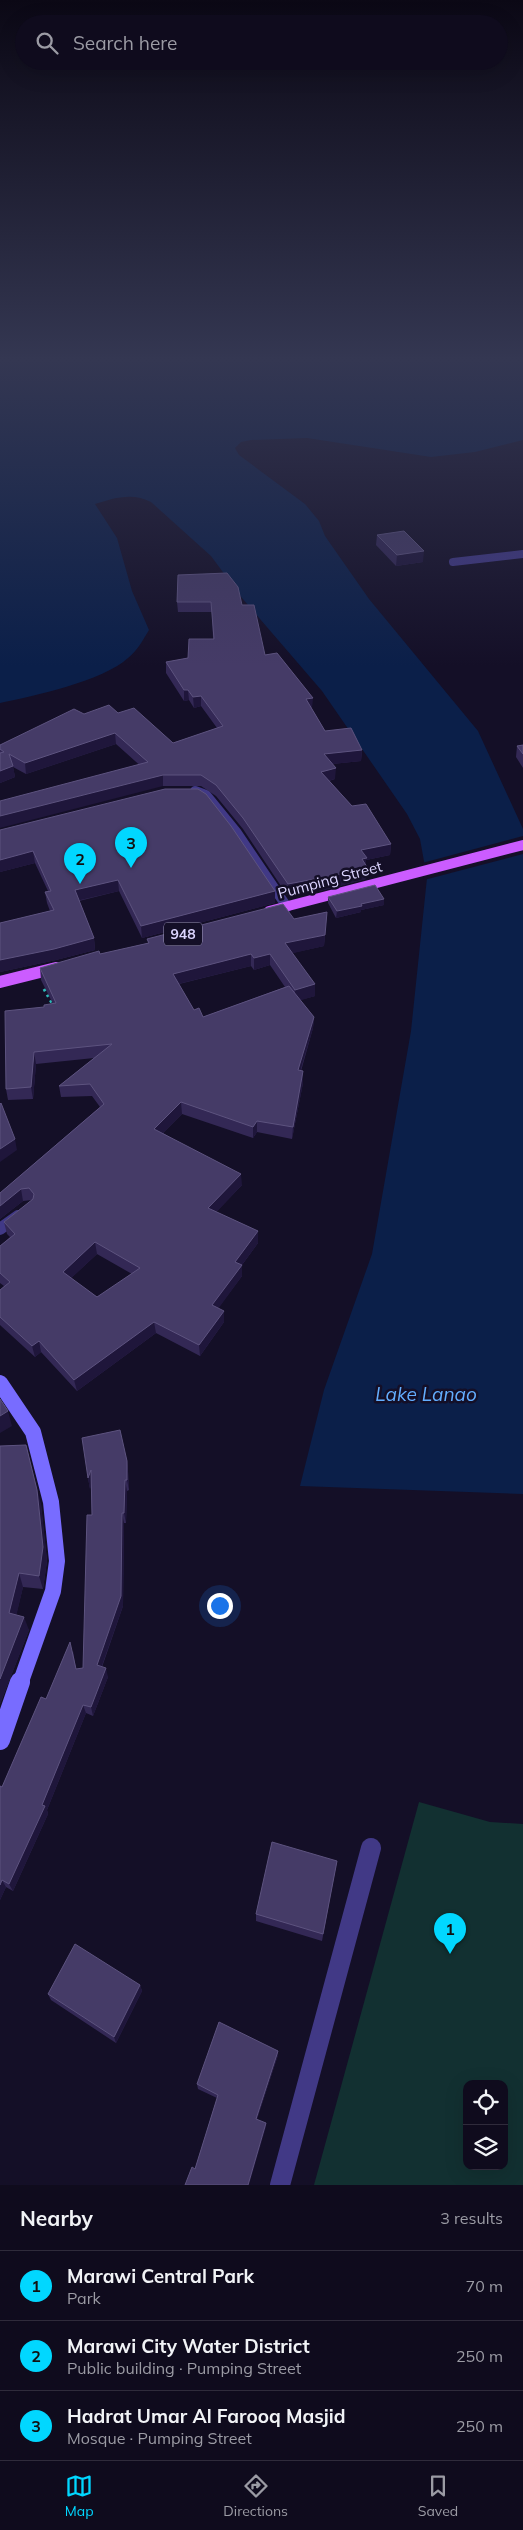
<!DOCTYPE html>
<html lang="en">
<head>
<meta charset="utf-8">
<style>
	body { margin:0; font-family:Mulish,sans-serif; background:#181426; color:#f1f3f6 }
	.controls { position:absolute; right:15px; bottom:15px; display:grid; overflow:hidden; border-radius:10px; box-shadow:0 5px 20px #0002 }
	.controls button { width:45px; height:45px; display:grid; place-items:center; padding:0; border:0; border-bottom:1px solid #2f2b3b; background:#0f0b1d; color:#f1f3f6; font:25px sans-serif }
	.you { position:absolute; left:219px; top:1605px; width:18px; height:18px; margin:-12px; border:4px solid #fff; border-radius:50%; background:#1a73e8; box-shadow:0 0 0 8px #1a73e833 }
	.badge { display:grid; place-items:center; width:32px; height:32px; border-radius:50%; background:#01d7ff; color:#111; font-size:16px; font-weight:700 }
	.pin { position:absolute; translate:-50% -41px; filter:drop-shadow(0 1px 2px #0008) }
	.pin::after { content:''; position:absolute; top:26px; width:18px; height:15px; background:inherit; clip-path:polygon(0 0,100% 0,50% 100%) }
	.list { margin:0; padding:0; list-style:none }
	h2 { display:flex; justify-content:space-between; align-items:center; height:65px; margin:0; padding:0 20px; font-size:21px }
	h2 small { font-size:16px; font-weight:400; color:#9b9ba4 }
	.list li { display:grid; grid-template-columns:32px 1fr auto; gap:15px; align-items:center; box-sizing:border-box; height:70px; padding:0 20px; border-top:1px solid #2f2b3b }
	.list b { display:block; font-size:19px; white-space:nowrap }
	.list p { margin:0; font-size:16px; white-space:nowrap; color:#9b9ba4 }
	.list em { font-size:16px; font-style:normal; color:#9b9ba4 }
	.icon { flex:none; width:28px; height:28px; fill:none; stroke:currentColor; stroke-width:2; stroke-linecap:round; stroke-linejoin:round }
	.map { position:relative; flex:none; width:523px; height:2185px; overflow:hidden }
	.search { position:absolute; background:#0f0b1d; box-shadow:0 5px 20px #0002; left:15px; right:15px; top:15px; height:55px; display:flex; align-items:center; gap:12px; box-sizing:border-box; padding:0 18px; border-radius:28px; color:#9b9ba4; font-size:19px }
	.sheet { height:275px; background:#0f0b1d }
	nav { display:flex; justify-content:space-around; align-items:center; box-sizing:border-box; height:70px; border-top:1px solid #2f2b3b; background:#0f0b1d; font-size:14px; color:#9b9ba4 }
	nav a { display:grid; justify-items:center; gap:2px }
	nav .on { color:#01d7ff }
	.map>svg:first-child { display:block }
	.green { fill:#123031; fill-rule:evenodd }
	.water { fill:#0b1f49 }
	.pier { fill:#140f27 }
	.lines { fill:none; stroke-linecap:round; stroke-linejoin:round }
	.path { stroke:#2ebab9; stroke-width:3; stroke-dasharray:2.5 4; stroke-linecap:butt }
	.minor-far3 { stroke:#413986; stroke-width:8 }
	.minor-far2 { stroke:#413986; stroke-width:10 }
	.minor-far1 { stroke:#413986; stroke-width:12 }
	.minor { stroke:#413986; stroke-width:20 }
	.secondary-far1 { stroke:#786cff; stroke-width:16 }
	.secondary { stroke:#786cff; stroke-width:20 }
	.primary-far1 { stroke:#cb5cff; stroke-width:10 }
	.primary { stroke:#cb5cff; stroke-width:12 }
	.wall { fill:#332855; fill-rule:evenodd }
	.shaded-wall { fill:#1f163b }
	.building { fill:#453b67; stroke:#5d537f; fill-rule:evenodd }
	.labels { text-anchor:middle; stroke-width:5; stroke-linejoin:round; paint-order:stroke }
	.shield { fill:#140f27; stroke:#a09abe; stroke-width:1 }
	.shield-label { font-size:14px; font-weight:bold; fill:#dcd5ff }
	.street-label { font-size:15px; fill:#dcd5ff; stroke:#140f27 }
	.near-water-label { font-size:19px; font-style:italic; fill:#63aeff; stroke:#140f27 }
</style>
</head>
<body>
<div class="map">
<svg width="523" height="2185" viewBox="0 0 523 2185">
	<rect width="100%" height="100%" fill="#140f27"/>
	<path class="green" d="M419,1802L490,1822L523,1824V2185H314ZM467,2084H504V2166H467Z"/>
	<path class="water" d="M0,361H523V440L475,452L431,457L307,438L251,440L241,442L235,448L239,455L305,504L319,521L325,536L369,599L478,731L523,829V1494L300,1486L324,1390L372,1254L411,1031L427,878L420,839L407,814L322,691L242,598L211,556L151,502C133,492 113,498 95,504L117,538L132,591L149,630C143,640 137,651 128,658C103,681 34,696 0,703Z"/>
	<polygon class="pier" points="523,836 523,854 424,880 422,863"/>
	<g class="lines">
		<polyline class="path" points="44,989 53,1005"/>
		<polyline class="minor-far3" points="453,562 523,554"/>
		<polyline class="minor-far2" points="195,791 206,795 237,833 287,907"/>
		<polyline class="minor-far1" points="0,1229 18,1216"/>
		<polyline class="minor" points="280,2185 371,1848"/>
		<polyline class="secondary-far1" points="0,1383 33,1432 51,1502 57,1561 53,1591 20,1684"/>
		<polyline class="secondary" points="0,1740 20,1682"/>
		<g class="primary-far1">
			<polyline points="269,911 523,845"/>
			<polyline points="51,969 56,968"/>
		</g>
		<polyline class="primary" points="0,982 56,968"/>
	</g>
	<g class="wall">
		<polygon points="377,535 423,562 396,566 376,545"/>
		<polygon points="178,575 242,605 265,655 312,709 325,731 362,750 361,761 332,764 335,779 329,781 352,806 391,844 390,855 366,860 366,866 367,867 366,879 320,891 319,889 287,895 243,829 216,796 201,786 163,786 116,744 26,774 13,767 15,777 0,783 0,745 84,714 118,713 173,743 217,728 201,706 194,708 189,700 184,701 166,673 166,662 188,658 213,639 212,612 178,612 177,602"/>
		<polygon points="523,745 523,768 516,757 517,746"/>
		<polygon points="0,830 275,891 275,903 142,938 119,891 79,901 94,938 95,950 56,960 0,972 0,923 50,911 47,903 45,892 48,891 35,863 0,872"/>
		<polygon points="328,897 384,905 361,910 361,912 336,918 328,903"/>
		<path d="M327,912L324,946L292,953L315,984V996L300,1000L314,1017L313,1028L301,1071L303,1083L292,1139L257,1132L253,1138L182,1114L163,1133L242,1185L216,1212L258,1243L242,1265V1276L218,1308L224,1322L200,1356L156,1333L77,1391L41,1352L35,1357L0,1325V1290L4,1286L0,1283V1246L10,1237L7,1234L4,1222L32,1200L23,1201L0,1219V1193L100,1107L92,1096L61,1097L59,1086L94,1058L36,1064L33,1099L8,1100L6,1089L44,1007L53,1004L41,980L40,968L148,943L147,939L294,919ZM270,965L285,987L203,1017L194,1010L179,984L251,966L254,970ZM97,1254L132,1274L97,1297L71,1278Z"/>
		<polygon points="0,1446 41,1504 47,1561 43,1589 23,1587 16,1615 29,1630 0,1704"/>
		<polygon points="127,1461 128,1471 129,1490 127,1491 126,1523 124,1523 123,1606 102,1667 108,1677 93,1716 86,1713 47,1810 48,1814 13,1891 6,1887 0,1900 0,1786 2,1787 46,1699 73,1651 76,1669 83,1668 92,1515 91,1485 90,1489 88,1478"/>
		<polygon points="337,1861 322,1941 256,1921 256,1914"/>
		<polygon points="140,1985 142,1991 116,2043 51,2000 48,1994"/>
		<polygon points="278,2051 278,2055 257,2119 266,2127 195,2169 217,2098 198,2089 197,2084"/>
	</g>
	<g class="shaded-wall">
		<polygon points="424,551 423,562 396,566 397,555"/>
		<polygon points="184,690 188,690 189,700 184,701"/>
		<polygon points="201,696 201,706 194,708 193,697"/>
		<polygon points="313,698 312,709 306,710 306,699"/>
		<polygon points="115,733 116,744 26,774 25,763"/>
		<polygon points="362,750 361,761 323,765 324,754"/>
		<polygon points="13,766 15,777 0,783 0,771"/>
		<polygon points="336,768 335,779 320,783 321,772"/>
		<polygon points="163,775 163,786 0,828 0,816"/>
		<polygon points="391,844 390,855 366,860 366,868 367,867 366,879 320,891 321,879 361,850"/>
		<polygon points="33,851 35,863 0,872 0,860"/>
		<polygon points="320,878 319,889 287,895 288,884"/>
		<polygon points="118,880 119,891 76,901 75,890"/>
		<polygon points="275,891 275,903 142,938 141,926"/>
		<polygon points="384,899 384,905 361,910 361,912 336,918 337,911 361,904"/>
		<polygon points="327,912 324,946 285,955 285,943"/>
		<polygon points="94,938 95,950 56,960 0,972 0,960"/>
		<polygon points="251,954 251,966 174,985 173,974"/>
		<polygon points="270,954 270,965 254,970 254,958"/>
		<polygon points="315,984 315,996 295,1002 295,990"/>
		<polygon points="314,1017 313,1028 297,1082 298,1070"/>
		<polygon points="34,1052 36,1064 33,1099 31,1087"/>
		<polygon points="303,1071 303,1083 292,1139 293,1127"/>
		<polygon points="181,1102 182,1114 155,1141 154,1129"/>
		<polygon points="257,1121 257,1132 253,1138 253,1127"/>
		<polygon points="15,1139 17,1150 0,1162 0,1149"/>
		<polygon points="241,1174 242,1185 209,1220 208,1208"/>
		<polygon points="21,1189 23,1201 0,1219 0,1206"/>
		<polygon points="258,1231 258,1243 236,1273 235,1262"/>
		<polygon points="95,1242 97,1254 66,1283 63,1272"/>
		<polygon points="242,1265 242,1276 213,1316 212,1305"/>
		<polygon points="224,1311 224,1322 200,1356 199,1345"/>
		<polygon points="154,1322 156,1333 77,1391 74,1380"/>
		<polygon points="39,1341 41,1352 35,1357 32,1346"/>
		<polygon points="8,1411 12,1426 0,1433 0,1416"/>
		<polygon points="26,1445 41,1504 47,1561 43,1589 39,1576"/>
		<polygon points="127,1461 128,1471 129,1490 127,1480"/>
		<polygon points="91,1470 93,1481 90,1489 88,1478"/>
		<polygon points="125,1480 127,1491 126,1523 124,1513"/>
		<polygon points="122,1513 124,1523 123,1606 99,1674 97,1665"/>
		<polygon points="19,1573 23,1587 14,1626 9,1613"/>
		<polygon points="24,1617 29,1630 0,1704 0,1679"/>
		<polygon points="106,1668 108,1677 93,1716 91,1707"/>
		<polygon points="83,1705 86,1713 47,1810 48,1814 13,1891 9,1884 42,1805"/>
		<polygon points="2,1880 6,1887 0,1900 0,1885"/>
		<polygon points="140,1985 142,1991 116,2043 114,2037"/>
		<polygon points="278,2051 278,2055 256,2122 256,2119"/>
		<polygon points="266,2123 266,2127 249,2185 248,2185"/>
	</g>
	<g class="building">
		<polygon points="404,531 424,551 397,555 377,535"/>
		<polygon points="227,573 238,587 242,605 254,605 265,655 277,653 313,698 306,699 325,731 351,728 362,750 324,754 336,768 321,772 352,806 366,804 391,844 361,850 367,858 362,859 367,867 321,879 320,878 288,884 243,818 216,785 201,775 163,775 0,816 0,801 148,762 115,733 25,763 9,754 13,766 0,771 0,753 4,752 0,749 0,745 74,709 84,714 109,705 118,713 134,708 173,743 223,726 201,696 193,697 188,690 184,690 166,662 188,658 189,639 214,639 211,602 177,602 178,575"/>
		<polygon points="523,745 523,754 517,746"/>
		<polygon points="165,789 198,789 206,794 231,826 275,891 141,926 118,880 75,890 94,938 54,949 0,960 0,923 54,910 45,892 51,891 33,851 0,860 0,830"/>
		<polygon points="375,885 384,899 361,904 362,906 337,911 328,897"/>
		<path d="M283,904L294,919L327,912L325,935L285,943L315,984L295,990L270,954L254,958L251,954L173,974L194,1010L199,1008L203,1017L289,986L314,1017L298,1070L303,1071L293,1127L257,1121L253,1127L181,1102L154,1129L241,1174L208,1208L258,1231L235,1262L242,1265L212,1305L224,1311L199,1345L154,1322L74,1380L39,1341L32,1346L0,1317V1290L10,1282L0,1273V1246L15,1234L4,1222L33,1199L34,1194L29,1188L21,1189L0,1206V1193L104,1104L90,1084L59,1086L112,1044L34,1052L31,1087L6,1089L5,1011L44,1007V1005L56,1003L40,968L99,951L100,954L149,943L147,939ZM95,1242L140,1268L97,1297L63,1272Z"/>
		<polygon points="1,1103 15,1139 0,1149 0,1104"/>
		<polygon points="0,1399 8,1411 0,1416"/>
		<polygon points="120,1430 127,1461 127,1480 125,1480 124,1513 122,1513 121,1596 97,1665 106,1668 91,1707 83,1705 42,1805 45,1806 9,1884 2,1880 0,1885 0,1786 2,1787 41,1697 46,1699 70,1642 76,1669 83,1668 87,1515 92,1515 91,1470 88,1478 82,1438"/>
		<polygon points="26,1445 37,1490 43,1547 39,1576 19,1573 9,1613 24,1617 0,1679 0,1446"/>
		<polygon points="272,1842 337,1861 323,1934 256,1914"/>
		<polygon points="75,1944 140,1985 114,2037 48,1994"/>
		<polygon points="219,2022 278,2051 256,2119 266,2123 248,2185 185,2185 192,2167 195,2169 218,2095 197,2084"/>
	</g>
	<linearGradient id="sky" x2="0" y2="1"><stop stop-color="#0b0815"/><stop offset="0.54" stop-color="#343752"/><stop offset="1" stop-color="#343752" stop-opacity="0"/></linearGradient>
	<rect width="523" height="666" fill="url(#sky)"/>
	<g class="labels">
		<rect class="shield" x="164" y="922.5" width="38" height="23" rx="4"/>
		<g class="shield-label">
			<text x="183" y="939">948</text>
		</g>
		<g class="street-label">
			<text transform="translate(330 880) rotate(-15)" y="5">Pumping Street</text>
		</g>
		<g class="near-water-label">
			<text x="426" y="1401">Lake Lanao</text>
		</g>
	</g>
</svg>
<div class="controls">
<button><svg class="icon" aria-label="locate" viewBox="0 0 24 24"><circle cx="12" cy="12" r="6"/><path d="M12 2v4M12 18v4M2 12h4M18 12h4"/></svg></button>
<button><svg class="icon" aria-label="layers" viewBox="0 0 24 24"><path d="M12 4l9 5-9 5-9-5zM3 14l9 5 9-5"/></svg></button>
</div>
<div class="you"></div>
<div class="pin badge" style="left:450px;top:1954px">1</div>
<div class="pin badge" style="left:80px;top:884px">2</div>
<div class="pin badge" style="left:131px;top:868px">3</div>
<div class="search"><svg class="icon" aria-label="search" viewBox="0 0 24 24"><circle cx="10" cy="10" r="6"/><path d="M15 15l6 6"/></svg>Search here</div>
</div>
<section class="sheet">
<h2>Nearby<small>3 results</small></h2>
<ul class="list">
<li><span class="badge">1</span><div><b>Marawi Central Park</b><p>Park</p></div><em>70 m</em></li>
<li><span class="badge">2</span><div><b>Marawi City Water District</b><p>Public building · Pumping Street</p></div><em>250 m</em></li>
<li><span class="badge">3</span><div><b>Hadrat Umar Al Farooq Masjid</b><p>Mosque · Pumping Street</p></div><em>250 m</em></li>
</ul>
</section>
<nav>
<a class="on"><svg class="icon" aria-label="map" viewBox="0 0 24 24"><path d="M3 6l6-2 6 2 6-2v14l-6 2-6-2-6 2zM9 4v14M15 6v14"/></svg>Map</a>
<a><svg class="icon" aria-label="directions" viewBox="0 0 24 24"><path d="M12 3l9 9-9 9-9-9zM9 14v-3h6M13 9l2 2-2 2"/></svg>Directions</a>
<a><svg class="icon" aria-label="saved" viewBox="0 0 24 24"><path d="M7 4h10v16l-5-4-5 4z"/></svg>Saved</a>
</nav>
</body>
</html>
